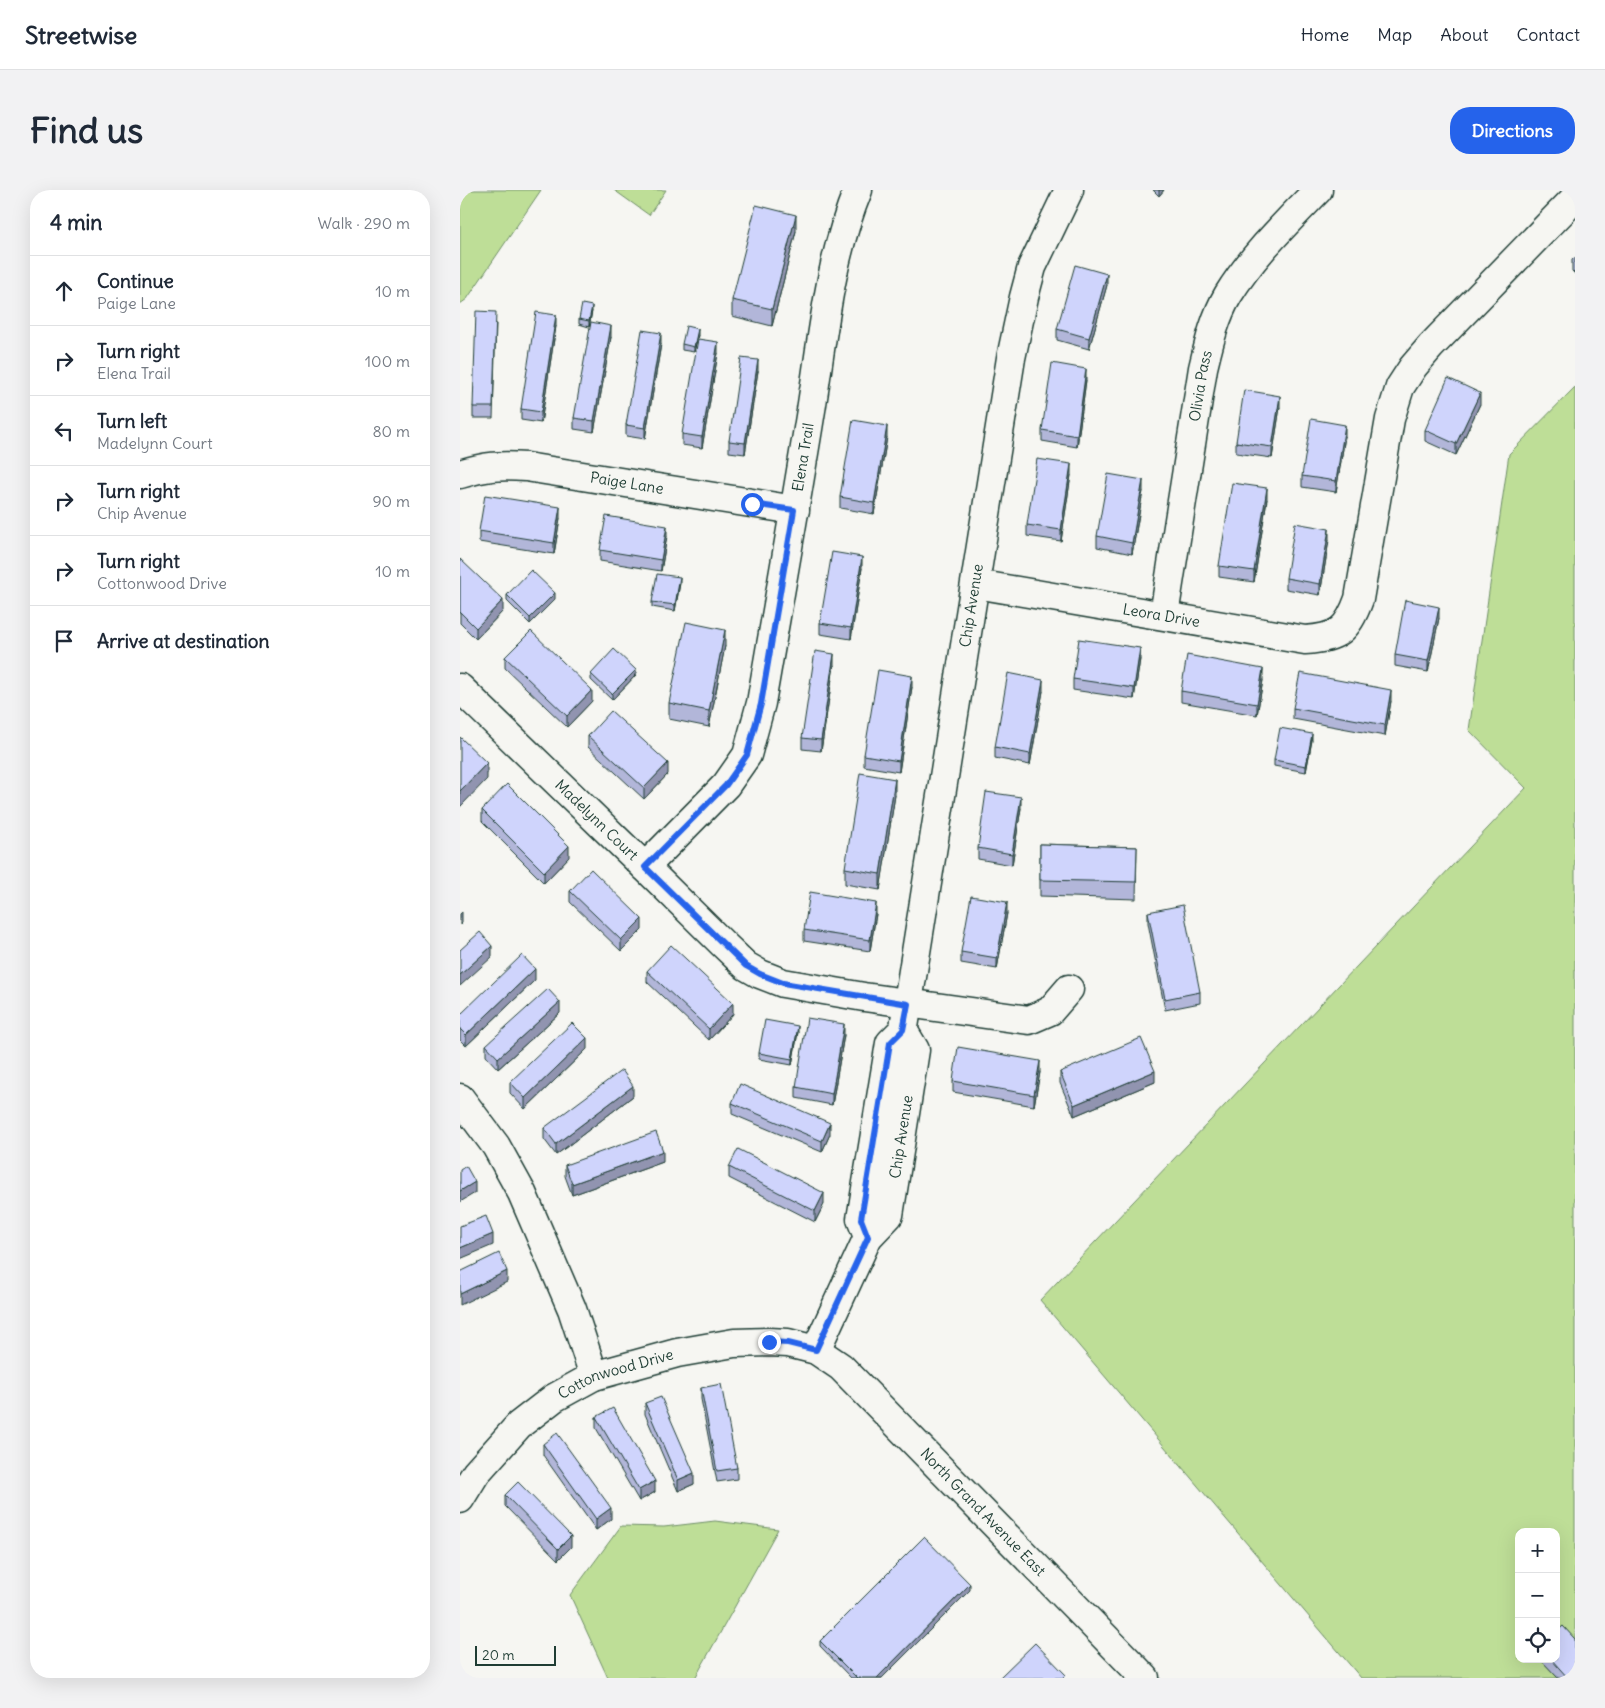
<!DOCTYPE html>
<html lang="en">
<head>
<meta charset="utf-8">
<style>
	body { margin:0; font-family:Delius,sans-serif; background:#f2f2f3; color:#1f2937 }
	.controls { position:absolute; right:15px; bottom:15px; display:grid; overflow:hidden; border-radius:10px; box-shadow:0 5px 20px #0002 }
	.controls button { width:45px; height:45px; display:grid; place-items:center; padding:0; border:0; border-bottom:1px solid #e0e1e3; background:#fff; color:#1f2937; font:25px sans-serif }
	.scale { position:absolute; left:15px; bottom:12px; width:81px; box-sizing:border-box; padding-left:5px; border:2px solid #1f3d34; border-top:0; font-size:14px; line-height:18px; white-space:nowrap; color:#1f3d34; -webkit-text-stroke:4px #f6f6f2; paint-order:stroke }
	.stop { position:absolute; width:15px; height:15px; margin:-11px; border:4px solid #2563eb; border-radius:50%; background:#fff }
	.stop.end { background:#2563eb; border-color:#fff; box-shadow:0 1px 5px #0008 }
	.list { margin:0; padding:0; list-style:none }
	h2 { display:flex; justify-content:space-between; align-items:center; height:65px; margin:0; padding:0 20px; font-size:21px }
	h2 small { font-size:16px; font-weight:400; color:#747a83 }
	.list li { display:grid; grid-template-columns:32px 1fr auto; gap:15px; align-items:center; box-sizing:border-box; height:70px; padding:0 20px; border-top:1px solid #e0e1e3 }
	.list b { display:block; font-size:19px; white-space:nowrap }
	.list p { margin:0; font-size:16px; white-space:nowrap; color:#747a83 }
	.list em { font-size:16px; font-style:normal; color:#747a83 }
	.icon { flex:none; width:28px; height:28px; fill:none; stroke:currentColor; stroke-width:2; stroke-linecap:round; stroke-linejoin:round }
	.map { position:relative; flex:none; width:1115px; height:1488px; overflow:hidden; border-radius:20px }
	header { display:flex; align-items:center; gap:30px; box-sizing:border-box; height:70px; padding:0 25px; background:#fff; border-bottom:1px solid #e0e1e3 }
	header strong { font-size:24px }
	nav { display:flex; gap:28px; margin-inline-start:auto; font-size:18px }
	.intro { display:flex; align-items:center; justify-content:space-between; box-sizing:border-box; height:120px; padding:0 30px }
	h1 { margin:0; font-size:35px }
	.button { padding:12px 22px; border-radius:20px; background:#2563eb; color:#fff; font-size:18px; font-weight:700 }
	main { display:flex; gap:30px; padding:0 30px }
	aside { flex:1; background:#fff; border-radius:20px; box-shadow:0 5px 20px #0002 }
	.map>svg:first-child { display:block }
	.green { fill:#bede97; stroke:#6e8e66; fill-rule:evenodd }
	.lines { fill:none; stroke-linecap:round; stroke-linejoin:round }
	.minor-casing { stroke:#1f3d34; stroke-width:31 }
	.minor { stroke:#f6f6f2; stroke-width:28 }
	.wall { fill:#b2b6d9; stroke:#1f3d34 }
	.shaded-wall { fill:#9194b0; stroke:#1f3d34 }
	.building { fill:#cfd4fc; stroke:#1f3d34 }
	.route { stroke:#2563eb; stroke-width:6 }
	.labels { text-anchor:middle; stroke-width:4; stroke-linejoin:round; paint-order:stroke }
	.street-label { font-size:15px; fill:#1f3d34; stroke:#f6f6f2 }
</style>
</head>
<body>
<header>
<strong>Streetwise</strong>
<nav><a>Home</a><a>Map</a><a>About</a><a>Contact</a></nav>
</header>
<div class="intro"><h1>Find us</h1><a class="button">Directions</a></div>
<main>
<aside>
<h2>4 min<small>Walk · 290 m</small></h2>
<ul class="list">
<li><svg class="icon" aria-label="ahead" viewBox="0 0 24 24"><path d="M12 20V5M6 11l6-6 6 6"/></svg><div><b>Continue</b><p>Paige Lane</p></div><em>10 m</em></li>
<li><svg class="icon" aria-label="right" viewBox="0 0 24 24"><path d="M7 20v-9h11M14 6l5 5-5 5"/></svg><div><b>Turn right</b><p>Elena Trail</p></div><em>100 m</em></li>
<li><svg class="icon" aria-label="left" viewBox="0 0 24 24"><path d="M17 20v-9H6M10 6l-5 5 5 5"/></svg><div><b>Turn left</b><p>Madelynn Court</p></div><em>80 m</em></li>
<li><svg class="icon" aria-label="right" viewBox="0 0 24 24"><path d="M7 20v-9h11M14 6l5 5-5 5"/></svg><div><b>Turn right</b><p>Chip Avenue</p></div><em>90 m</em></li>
<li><svg class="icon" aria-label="right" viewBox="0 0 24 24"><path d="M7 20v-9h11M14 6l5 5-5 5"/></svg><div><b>Turn right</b><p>Cottonwood Drive</p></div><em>10 m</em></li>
<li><svg class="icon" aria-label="arrive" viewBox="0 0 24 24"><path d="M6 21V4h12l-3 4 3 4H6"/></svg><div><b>Arrive at destination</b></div></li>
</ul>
</aside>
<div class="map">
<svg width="1115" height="1488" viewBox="0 0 1115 1488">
	<rect width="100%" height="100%" fill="#f6f6f2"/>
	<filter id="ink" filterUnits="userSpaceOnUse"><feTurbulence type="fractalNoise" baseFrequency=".02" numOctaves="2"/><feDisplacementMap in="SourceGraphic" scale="10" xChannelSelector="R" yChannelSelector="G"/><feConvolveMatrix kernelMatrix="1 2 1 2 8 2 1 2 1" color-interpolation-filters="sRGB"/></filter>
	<g filter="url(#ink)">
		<g class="green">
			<polygon points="0,0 81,0 7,109 0,114"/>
			<polygon points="154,0 206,0 189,25"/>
			<path d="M1115,197V1488H901L580,1110L1066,598L1009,540L1049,264ZM1059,1342H1096V1469H1059Z"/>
			<polygon points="255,1331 318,1339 235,1488 148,1488 110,1405 161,1336 204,1337"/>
		</g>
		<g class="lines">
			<defs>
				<g id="minor">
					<path id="s1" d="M0,284C26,276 40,275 66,277L335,320"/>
					<path id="s2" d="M516,394L845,450C878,448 888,440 899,409L930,229L940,197L953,177L971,156L1115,8"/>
					<path id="s3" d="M704,425L743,178C749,153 755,127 768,105C792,66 826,33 858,0"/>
					<path id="s4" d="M0,498L185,677L263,754L286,776L300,784L323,793L404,807L569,830L590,821L609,799"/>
					<path id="s5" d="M185,677L266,595L287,565L301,513C318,414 336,314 352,214C363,143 370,68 398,0"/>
					<polyline points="0,908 36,956 62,1003 112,1119 134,1186"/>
					<path id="s6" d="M408,1047L401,1029L430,853L443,840L444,837L551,168L564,107L572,77L609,0"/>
					<path id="s7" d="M356,1160L408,1047L429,1025L455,860L443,840"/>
					<path id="s8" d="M0,1309L16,1283L59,1235L94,1208L134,1186L217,1163L274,1153L309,1152L328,1153L356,1160L381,1177L685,1488"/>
				</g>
			</defs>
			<use href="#minor" class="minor-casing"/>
			<use href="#minor" class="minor"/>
		</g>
		<g class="wall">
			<polygon points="693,0 704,0 699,6"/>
			<polygon points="336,41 312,136 272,126 272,110"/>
			<polygon points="1115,67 1115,84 1112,81 1112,70"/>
			<polygon points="647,95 629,159 597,150 597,139"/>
			<polygon points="132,121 129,137 119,134 119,129"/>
			<polygon points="36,133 33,228 13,228 13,217"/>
			<polygon points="96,136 81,233 61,230 61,219"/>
			<polygon points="238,145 234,162 222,160 222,154"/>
			<polygon points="151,147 134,242 114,239 114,228"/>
			<polygon points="201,154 185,249 166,246 166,235"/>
			<polygon points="258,163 242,258 222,255 222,244"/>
			<polygon points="298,181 285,264 269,262 269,251"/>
			<polygon points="626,190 617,257 582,251 582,240"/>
			<polygon points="1020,214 996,265 965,251 965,240"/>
			<polygon points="820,217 812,268 776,263 776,252"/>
			<polygon points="885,246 876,302 842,297 842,286"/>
			<polygon points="427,247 414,324 380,318 380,307"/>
			<polygon points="611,285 601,351 567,346 567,335"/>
			<polygon points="683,301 672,364 637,357 637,346"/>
			<polygon points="807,309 794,392 759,387 759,376"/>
			<polygon points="100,328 94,364 19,352 19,341"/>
			<polygon points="207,346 201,381 140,371 140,360"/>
			<polygon points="869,350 860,405 826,399 826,388"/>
			<polygon points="0,369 43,421 16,449 0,433"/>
			<polygon points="402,378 391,449 360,444 360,433"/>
			<polygon points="220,393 215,421 192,417 192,412"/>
			<polygon points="47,405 95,409 70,434 47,411"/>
			<polygon points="979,428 968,482 935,476 935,465"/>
			<polygon points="265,456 249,537 209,529 209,513"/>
			<polygon points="45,467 132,511 107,537 45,478"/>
			<polygon points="680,469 674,509 613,500 613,489"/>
			<polygon points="374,475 361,561 342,559 342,548"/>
			<polygon points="131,484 176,485 152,510 131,490"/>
			<polygon points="803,490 797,525 721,512 721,501"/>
			<polygon points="452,497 439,582 404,576 404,565"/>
			<polygon points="583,501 570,575 535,568 535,557"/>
			<polygon points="931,511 925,546 833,529 833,518"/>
			<polygon points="128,546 208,584 184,609 128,557"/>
			<polygon points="852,550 846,582 814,576 814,570"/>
			<polygon points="435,605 420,700 385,694 385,678"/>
			<polygon points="561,618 552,675 518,669 518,658"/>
			<polygon points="22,620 109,667 84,693 22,631"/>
			<polygon points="580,654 677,657 676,709 580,706"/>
			<polygon points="110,701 182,740 161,761 110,712"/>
			<polygon points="688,722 740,802 740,813 705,820 688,733"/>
			<polygon points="547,723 537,779 501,773 501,762"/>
			<polygon points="416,724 410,761 344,751 344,740"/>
			<polygon points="187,781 273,824 249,850 187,792"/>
			<polygon points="75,790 6,856 0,850 0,825"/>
			<polygon points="100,823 38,879 26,866 26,855"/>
			<polygon points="338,842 332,875 299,869 299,863"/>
			<polygon points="384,845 372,915 336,908 336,897"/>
			<polygon points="127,859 65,919 50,903 50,892"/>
			<polygon points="580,882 574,916 493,902 493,891"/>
			<polygon points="600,882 695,892 614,926 600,893"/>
			<polygon points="173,906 96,965 84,949 84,938"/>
			<polygon points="272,913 370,944 362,962 272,924"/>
			<polygon points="203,972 112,1005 105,986 105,975"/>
			<polygon points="269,977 364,1014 355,1032 269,988"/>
			<polygon points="241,1198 277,1278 277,1289 257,1292 241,1209"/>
			<polygon points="185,1213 234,1294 218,1301 185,1224"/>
			<polygon points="136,1227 195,1302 179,1311 136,1238"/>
			<polygon points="83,1254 151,1329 136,1340 83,1265"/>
			<polygon points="45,1305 111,1357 98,1370 45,1316"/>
			<polygon points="510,1400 422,1488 391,1488 360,1456 360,1451"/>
			<polygon points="1080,1469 1096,1469 1115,1488 1098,1488"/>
		</g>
		<g class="shaded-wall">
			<polygon points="699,0 704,0 699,6"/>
			<polygon points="336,25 336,41 312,136 312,119"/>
			<polygon points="647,84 647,95 629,159 629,148"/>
			<polygon points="132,116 132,121 129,137 129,131"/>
			<polygon points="96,125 96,136 81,233 81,222"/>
			<polygon points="151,136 151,147 134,242 134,231"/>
			<polygon points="238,139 238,145 234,162 234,157"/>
			<polygon points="201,143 201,154 185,249 185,238"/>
			<polygon points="258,152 258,163 242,258 242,247"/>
			<polygon points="298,170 298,181 285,264 285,253"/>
			<polygon points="626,179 626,190 617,257 617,246"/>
			<polygon points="1020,203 1020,214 996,265 996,254"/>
			<polygon points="820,206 820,217 812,268 812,257"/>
			<polygon points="885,235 885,246 876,302 876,291"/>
			<polygon points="427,236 427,247 414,324 414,313"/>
			<polygon points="611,274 611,285 601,351 601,340"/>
			<polygon points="683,290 683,301 672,364 672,353"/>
			<polygon points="807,298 807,309 794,392 794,381"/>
			<polygon points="100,317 100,328 94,364 94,353"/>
			<polygon points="207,336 207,346 201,381 201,370"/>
			<polygon points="869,339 869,350 860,405 860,394"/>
			<polygon points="402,367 402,378 391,449 391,438"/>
			<polygon points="220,387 220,393 215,421 215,415"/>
			<polygon points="95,403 95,409 70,434 70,428"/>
			<polygon points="43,410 43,421 16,449 16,438"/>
			<polygon points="979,417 979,428 968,482 968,471"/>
			<polygon points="265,440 265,456 249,537 249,521"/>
			<polygon points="680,458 680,469 674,509 674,498"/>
			<polygon points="374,464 374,475 361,561 361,550"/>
			<polygon points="803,479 803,490 797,525 797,514"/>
			<polygon points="176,480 176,485 152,510 152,504"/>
			<polygon points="452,486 452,497 439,582 439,571"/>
			<polygon points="583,490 583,501 570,575 570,564"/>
			<polygon points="132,500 132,511 107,537 107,526"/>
			<polygon points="931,500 931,511 925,546 925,535"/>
			<polygon points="852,544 852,550 846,582 846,576"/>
			<polygon points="27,573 27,589 0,617 0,601"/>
			<polygon points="208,573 208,584 184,609 184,598"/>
			<polygon points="435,589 435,605 420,700 420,684"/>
			<polygon points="561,607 561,618 552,675 552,664"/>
			<polygon points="109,656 109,667 84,693 84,682"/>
			<polygon points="547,712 547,723 537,779 537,768"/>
			<polygon points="416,713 416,724 410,761 410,750"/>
			<polygon points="2,722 2,733 0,735 0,724"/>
			<polygon points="182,729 182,740 161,761 161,750"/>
			<polygon points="32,756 32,767 0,796 0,785"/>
			<polygon points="75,779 75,790 6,856 6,845"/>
			<polygon points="100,812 100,823 38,879 38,868"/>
			<polygon points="273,813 273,824 249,850 249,839"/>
			<polygon points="384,834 384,845 372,915 372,904"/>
			<polygon points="338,836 338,842 332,875 332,869"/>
			<polygon points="127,848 127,859 65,919 65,908"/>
			<polygon points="580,871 580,882 574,916 574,905"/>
			<polygon points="695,881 695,892 614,926 614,915"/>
			<polygon points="173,896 173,906 96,965 96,954"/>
			<polygon points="370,933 370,944 362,962 362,951"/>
			<polygon points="203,961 203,972 112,1005 112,994"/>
			<polygon points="15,992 15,1003 0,1012 0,1001"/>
			<polygon points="364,1003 364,1014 355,1032 355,1021"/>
			<polygon points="33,1044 33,1055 0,1069 0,1058"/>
			<polygon points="47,1081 47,1092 0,1115 0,1104"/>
			<polygon points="234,1283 234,1294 218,1301 218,1290"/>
			<polygon points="195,1291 195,1302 179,1311 179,1300"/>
			<polygon points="151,1318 151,1329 136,1340 136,1329"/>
			<polygon points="111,1346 111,1357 98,1370 98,1359"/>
			<polygon points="510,1394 510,1400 422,1488 417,1488"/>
		</g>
		<g class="building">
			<polygon points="296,15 336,25 312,119 272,110"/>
			<polygon points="615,75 647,84 629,148 597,139"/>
			<polygon points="122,114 132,116 129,131 119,129"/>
			<polygon points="16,121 36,122 33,217 13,217"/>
			<polygon points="76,122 96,125 81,222 61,219"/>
			<polygon points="131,132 151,136 134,231 114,228"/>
			<polygon points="226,136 238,139 234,157 222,154"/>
			<polygon points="182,140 201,143 185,238 166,235"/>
			<polygon points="238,149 258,152 242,247 222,244"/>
			<polygon points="281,168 298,170 285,253 269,251"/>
			<polygon points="592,173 626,179 617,246 582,240"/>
			<polygon points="988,188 1020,203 996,254 965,240"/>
			<polygon points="784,200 820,206 812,257 776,252"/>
			<polygon points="851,229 885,235 876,291 842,286"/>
			<polygon points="393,230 427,236 414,313 380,307"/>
			<polygon points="577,269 611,274 601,340 567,335"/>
			<polygon points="648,284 683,290 672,353 637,346"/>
			<polygon points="772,293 807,298 794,381 759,376"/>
			<polygon points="25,305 100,317 94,353 19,341"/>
			<polygon points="146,326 207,336 201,370 140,360"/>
			<polygon points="835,333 869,339 860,394 826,388"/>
			<polygon points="372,362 402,367 391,438 360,433"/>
			<polygon points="0,369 43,410 16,438 0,422"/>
			<polygon points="71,380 95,403 70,428 47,405"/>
			<polygon points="197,384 220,387 215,415 192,412"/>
			<polygon points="945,410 979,417 968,471 935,465"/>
			<polygon points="226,432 265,440 249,521 209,513"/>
			<polygon points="71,441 132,500 107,526 45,467"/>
			<polygon points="619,449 680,458 674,498 613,489"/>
			<polygon points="154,459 176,480 152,504 131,484"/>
			<polygon points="355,461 374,464 361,550 342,548"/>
			<polygon points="727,465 803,479 797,514 721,501"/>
			<polygon points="418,480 452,486 439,571 404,565"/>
			<polygon points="548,483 583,490 570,564 535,557"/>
			<polygon points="840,483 931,500 925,535 833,518"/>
			<polygon points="151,521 208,573 184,598 128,546"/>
			<polygon points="820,538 852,544 846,576 814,570"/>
			<polygon points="0,547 27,573 0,601"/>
			<polygon points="400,583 435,589 420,684 385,678"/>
			<polygon points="47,594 109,656 84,682 22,620"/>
			<polygon points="526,602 561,607 552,664 518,658"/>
			<polygon points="580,654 677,657 676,692 580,690"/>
			<polygon points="131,679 182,729 161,750 110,701"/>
			<polygon points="350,702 416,713 410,750 344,740"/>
			<polygon points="511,706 547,712 537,768 501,762"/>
			<polygon points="723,715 740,802 705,809 688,722"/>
			<polygon points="20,742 32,756 0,785 0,760"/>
			<polygon points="211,755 273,813 249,839 187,781"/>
			<polygon points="62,765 75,779 6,845 0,839 0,825"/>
			<polygon points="88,799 100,812 38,868 26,855"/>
			<polygon points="347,828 384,834 372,904 336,897"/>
			<polygon points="305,830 338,836 332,869 299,863"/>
			<polygon points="112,833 127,848 65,908 50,892"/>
			<polygon points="681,848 695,881 614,915 600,882"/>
			<polygon points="498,857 580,871 574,905 493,891"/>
			<polygon points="162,880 173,896 96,954 84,938"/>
			<polygon points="280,894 370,933 362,951 272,913"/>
			<polygon points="196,942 203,961 112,994 105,975"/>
			<polygon points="278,959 364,1003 355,1021 269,977"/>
			<polygon points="6,976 15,992 0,1001 0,980"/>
			<polygon points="26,1026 33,1044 0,1058 0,1036"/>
			<polygon points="39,1063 47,1081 0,1104 0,1082"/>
			<polygon points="261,1194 277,1278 257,1281 241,1198"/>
			<polygon points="201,1207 234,1283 218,1290 185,1213"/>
			<polygon points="153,1218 195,1291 179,1300 136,1227"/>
			<polygon points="97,1243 151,1318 136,1329 83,1254"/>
			<polygon points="58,1292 111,1346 98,1359 45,1305"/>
			<polygon points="464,1347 510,1394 417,1488 397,1488 360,1451"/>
			<polygon points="1103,1436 1115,1449 1115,1488 1108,1488 1091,1469 1096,1469 1096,1442"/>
			<polygon points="575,1453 606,1485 603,1488 539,1488"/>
		</g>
	</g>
	<g class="lines" filter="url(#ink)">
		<polyline class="route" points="292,314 334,320 301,514 287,565 266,595 185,677 286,776 300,784 323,793 448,814 443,840 430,853 401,1029 408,1047 356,1160 328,1153 309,1152"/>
	</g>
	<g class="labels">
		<g class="street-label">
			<text dy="5" stroke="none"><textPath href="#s3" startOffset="232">Olivia Pass</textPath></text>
			<text dy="5" stroke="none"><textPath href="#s5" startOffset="455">Elena Trail</textPath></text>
			<text dy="5" stroke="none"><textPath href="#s1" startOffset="169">Paige Lane</textPath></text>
			<text dy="5" stroke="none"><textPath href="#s6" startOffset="646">Chip Avenue</textPath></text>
			<text dy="5" stroke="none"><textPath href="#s2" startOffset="188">Leora Drive</textPath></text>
			<text dy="5" stroke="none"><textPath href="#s4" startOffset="190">Madelynn Court</textPath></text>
			<text dy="5" stroke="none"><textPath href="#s7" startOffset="234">Chip Avenue</textPath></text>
			<text dy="5" stroke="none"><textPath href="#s8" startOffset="206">Cottonwood Drive</textPath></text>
			<text dy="5" stroke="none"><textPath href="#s8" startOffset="645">North Grand Avenue East</textPath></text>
		</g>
	</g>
</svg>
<div class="controls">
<button>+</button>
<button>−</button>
<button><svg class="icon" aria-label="locate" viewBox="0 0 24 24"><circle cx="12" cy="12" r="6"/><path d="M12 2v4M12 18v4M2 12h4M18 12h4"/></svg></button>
</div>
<div class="scale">20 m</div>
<div class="stop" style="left:292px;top:314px"></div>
<div class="stop end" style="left:309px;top:1152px"></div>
</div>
</main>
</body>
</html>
